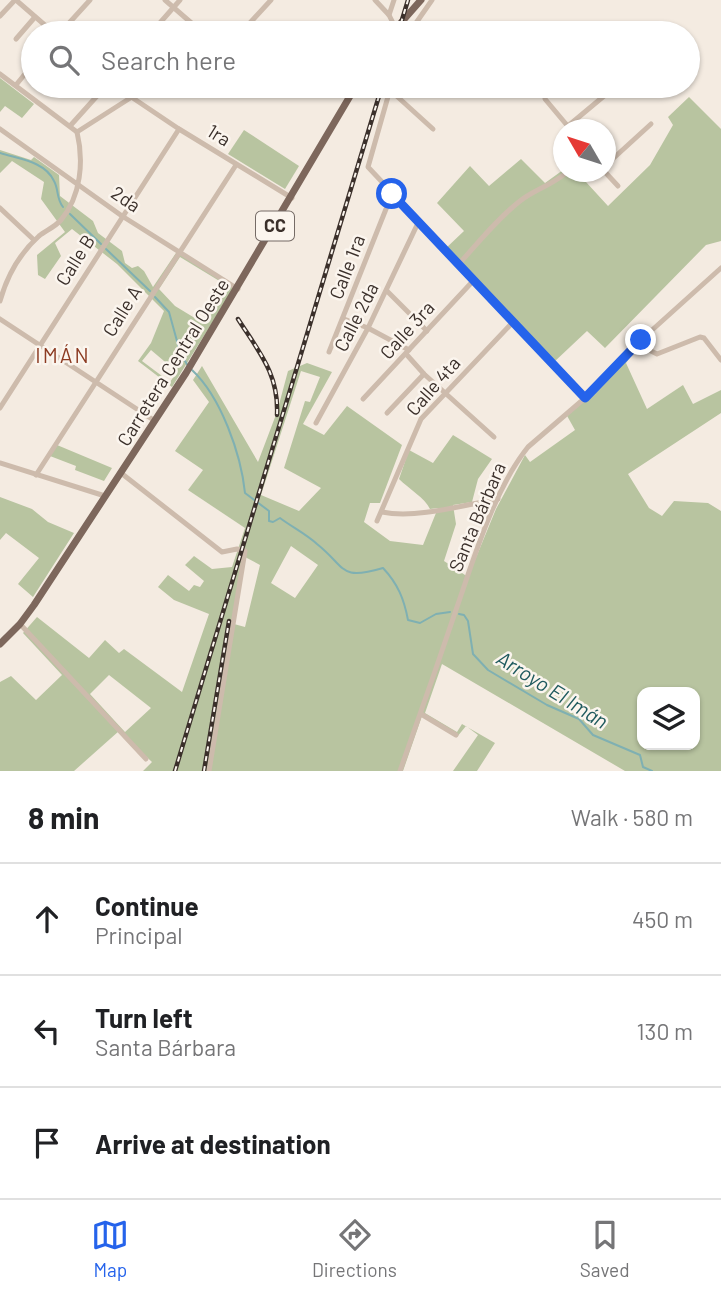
<!DOCTYPE html>
<html lang="en">
<head>
<meta charset="utf-8">
<style>
	body { margin:0; font-family:Barlow,sans-serif; background:#f6f6f6; color:#202124 }
	.controls { position:absolute; right:21px; bottom:21px; display:grid; overflow:hidden; border-radius:14px; box-shadow:0 2px 5px #0004 }
	.controls button { width:63px; height:63px; display:grid; place-items:center; padding:0; border:0; border-bottom:2px solid #e0e0e0; background:#fff; color:#202124; font:35px sans-serif }
	.compass { position:absolute; left:553px; top:119px; width:63px; height:63px; border-radius:50%; background:#fff; box-shadow:0 2px 5px #0004; rotate:309deg }
	.stop { position:absolute; width:21px; height:21px; margin:-16px; border:5px solid #2563eb; border-radius:50%; background:#fff }
	.stop.end { background:#2563eb; border-color:#fff; box-shadow:0 2px 7px #0008 }
	.list { margin:0; padding:0; list-style:none }
	h2 { display:flex; justify-content:space-between; align-items:center; height:91px; margin:0; padding:0 28px; font-size:30px }
	h2 small { font-size:23px; font-weight:400; color:#757577 }
	.list li { display:grid; grid-template-columns:46px 1fr auto; gap:21px; align-items:center; box-sizing:border-box; height:112px; padding:0 28px; border-top:2px solid #e0e0e0 }
	.list b { display:block; font-size:26px; white-space:nowrap }
	.list p { margin:0; font-size:23px; white-space:nowrap; color:#757577 }
	.list em { font-size:23px; font-style:normal; color:#757577 }
	.icon { flex:none; width:38px; height:38px; fill:none; stroke:currentColor; stroke-width:2; stroke-linecap:round; stroke-linejoin:round }
	.map { position:relative; flex:none; width:721px; height:771px; overflow:hidden }
	.search { position:absolute; background:#fff; box-shadow:0 2px 5px #0004; left:21px; right:21px; top:21px; height:77px; display:flex; align-items:center; gap:18px; box-sizing:border-box; padding:0 24px; border-radius:38px; color:#757577; font-size:26px }
	.sheet { height:427px; background:#fff }
	nav { display:flex; justify-content:space-around; align-items:center; box-sizing:border-box; height:98px; border-top:2px solid #e0e0e0; background:#fff; font-size:19px; color:#757577 }
	nav a { display:grid; justify-items:center; gap:4px }
	nav .on { color:#2563eb }
	.map>svg:first-child { display:block }
	.green { fill:#b8c4a0; fill-rule:evenodd }
	.lines { fill:none; stroke-linecap:round; stroke-linejoin:round }
	.stream { stroke:#7fb0b2; stroke-width:2 }
	.minor { stroke:#cdbbac; stroke-width:5 }
	.major { stroke:#7d675c; stroke-width:7 }
	.rail-casing { stroke:#3b302b; stroke-width:4.5 }
	.rail { stroke:#fbf5ee; stroke-width:2; stroke-dasharray:5; stroke-linecap:butt }
	.route { stroke:#2563eb; stroke-width:9 }
	.labels { text-anchor:middle; stroke-width:5; stroke-linejoin:round; paint-order:stroke }
	.shield { fill:#fbf5ee; stroke:#756b66; stroke-width:2 }
	.shield-label { font-size:18px; font-weight:bold; fill:#3b302b }
	.street-label { font-size:19px; fill:#3b302b; stroke:#fbf5ee }
	.neighbourhood-label { font-size:21px; letter-spacing:2px; fill:#8c3b22; stroke:#fbf5ee }
	.water-label { font-size:21px; font-style:italic; fill:#1f5a5e; stroke:#fbf5ee }
</style>
</head>
<body>
<div class="map">
<svg width="721" height="771" viewBox="0 0 721 771">
	<rect width="100%" height="100%" fill="#f4ebe1"/>
	<g class="green">
		<polygon points="0,78 34,104 22,118 5,106 0,112"/>
		<polygon points="689,97 721,129 721,241 706,245 605,348 587,331 553,363 444,250 464,231 437,203 470,166 489,186 521,159 545,183 563,170 598,172 586,182 608,206 650,165 673,125 668,117"/>
		<polygon points="244,130 299,166 285,189 228,154"/>
		<path d="M0,150L31,160L34,157L59,175L60,196L93,221L98,233L122,251L125,263L132,268L138,266L144,271L153,287L178,250L235,286L172,387L138,361L151,343L164,311L117,264L72,229L55,243L61,256L45,279L38,275L37,255L65,232L41,199L44,182L12,161L0,173ZM180,257L226,285L203,323L175,306L159,289ZM151,350L177,372L170,382L142,361Z"/>
		<path d="M639,345L626,363L647,409L683,385L693,404L721,390V413L628,474L649,508L662,516L674,501L708,503L721,511V771H625L442,664L425,713L457,732L462,724L495,743L477,771H453L478,735L466,726L457,737L422,716L403,771H143L152,762L119,731L74,771H0V682L11,676L36,700L62,675L23,633L37,617L89,658L105,640L119,653L124,649L182,692L209,614L174,600L158,587L168,575L189,591L194,585L200,587L204,581L185,565L194,556L212,569L232,567L245,528L188,490L203,470L175,451L209,402L193,380L202,366L258,462L277,412L288,371L307,363L332,372L303,424L324,435L347,406L402,445L380,503H370L364,522L390,541L423,545L438,508L430,509C425,498 409,489 399,479L409,450L433,463L453,435L492,459L478,479L472,502L453,505L456,524L444,561L468,577L496,509L525,455L530,462L575,430L566,414ZM301,371L320,377L310,402L305,401L284,468L321,488L299,511L261,495ZM291,546L318,565L295,598L271,583ZM245,557L260,565L245,627L234,624ZM109,675L151,708L125,732L90,694ZM642,692H695V745H642Z"/>
		<polygon points="57,445 112,468 104,481 75,470 76,466 50,456"/>
		<polygon points="0,497 32,509 48,522 74,533 33,597 18,584 39,558 6,533 0,540"/>
	</g>
	<g class="lines">
		<g class="stream">
			<path d="M0,153C18,159 45,161 54,181C59,190 56,198 63,207"/>
			<polyline points="70,214 101,244"/>
			<polyline points="106,249 150,291"/>
			<polyline points="155,297 169,312 180,352 188,366"/>
			<path d="M192,370C221,397 241,454 245,493L269,511V521L273,522L280,518C292,527 306,534 317,544C347,568 339,581 383,568C398,584 404,599 408,620L420,623L436,614L450,612"/>
			<polyline points="459,614 464,615 468,621 473,654 488,670 547,705 579,719 593,735 640,755 643,767 652,771"/>
		</g>
		<g class="minor">
			<polyline points="16,0 54,33"/>
			<polyline points="165,0 203,33"/>
			<polyline points="375,0 389,15 396,29"/>
			<polyline points="389,15 394,0"/>
			<polyline points="0,16 15,0"/>
			<polyline points="60,33 90,0"/>
			<polyline points="151,33 180,0"/>
			<polyline points="234,33 248,25 271,0"/>
			<polyline points="409,33 432,0"/>
			<polyline points="16,39 35,17"/>
			<polyline points="0,74 77,132"/>
			<polyline points="16,85 33,64"/>
			<polyline points="115,86 179,129 292,198"/>
			<polyline points="391,86 368,167 585,398"/>
			<polyline points="390,90 433,129"/>
			<polyline points="545,99 571,130"/>
			<polyline points="70,126 106,86"/>
			<polyline points="568,126 616,86"/>
			<polyline points="0,129 122,216 238,289"/>
			<polyline points="77,132 149,86"/>
			<polyline points="606,165 651,124"/>
			<polyline points="605,172 618,186"/>
			<polyline points="0,208 34,240"/>
			<path d="M458,265C478,243 497,219 520,201C535,189 553,185 567,172"/>
			<polyline points="387,291 427,331"/>
			<path d="M0,301C7,276 19,254 39,236C45,231 55,227 61,220C81,196 84,161 77,132"/>
			<polyline points="0,319 155,421"/>
			<polyline points="344,319 368,328 409,350"/>
			<polyline points="641,340 649,350 657,354 700,337 704,338 721,360"/>
			<polyline points="329,352 392,194"/>
			<polyline points="407,355 424,374 494,437"/>
			<polyline points="363,399 473,281"/>
			<polyline points="0,408 179,129"/>
			<polyline points="387,413 424,374"/>
			<polyline points="316,423 368,328 418,223"/>
			<polyline points="0,463 105,496"/>
			<polyline points="121,473 222,552 237,549 245,551 209,771"/>
			<polyline points="36,475 236,165"/>
			<path d="M382,512C416,519 464,505 498,499"/>
			<polyline points="377,521 421,419 513,322"/>
			<polyline points="20,624 146,759"/>
			<polyline points="421,714 456,735"/>
			<path d="M400,771C420,715 439,660 458,604C475,555 495,488 528,447L585,398L641,340L721,268"/>
		</g>
		<g class="major">
			<polyline points="392,33 421,0"/>
			<polyline points="0,644 20,624 34,605 186,373 356,86"/>
		</g>
		<defs>
			<g id="rail">
				<polyline points="398,33 408,0"/>
				<path d="M238,319C259,352 279,374 277,415"/>
				<polyline points="175,771 382,86"/>
				<polyline points="204,771 229,621"/>
			</g>
		</defs>
		<use href="#rail" class="rail-casing"/>
		<use href="#rail" class="rail"/>
	</g>
	<g class="lines">
		<polyline class="route" points="392,194 585,398 641,340"/>
	</g>
	<g class="labels">
		<rect class="shield" x="256" y="211.5" width="38" height="29" rx="5"/>
		<g class="shield-label">
			<text x="275" y="232">CC</text>
		</g>
		<g class="street-label">
			<text transform="translate(219 135) rotate(32)" y="7">1ra</text>
			<text transform="translate(126 199) rotate(34)" y="7">2da</text>
			<text transform="translate(75 260) rotate(-58)" y="7">Calle B</text>
			<text transform="translate(347 267) rotate(-69)" y="7">Calle 1ra</text>
			<text transform="translate(122 311) rotate(-58)" y="7">Calle A</text>
			<text transform="translate(356 317) rotate(-63)" y="7">Calle 2da</text>
			<text transform="translate(407 330) rotate(-48)" y="7">Calle 3ra</text>
			<text transform="translate(173 362) rotate(-58)" y="7">Carretera Central Oeste</text>
			<text transform="translate(433 386) rotate(-49)" y="7">Calle 4ta</text>
			<text transform="translate(477 517) rotate(-67)" y="7">Santa Bárbara</text>
		</g>
		<g class="neighbourhood-label">
			<text x="63" y="363">IMÁN</text>
		</g>
		<g class="water-label">
			<text transform="translate(552 690) rotate(32)" y="7">Arroyo El Imán</text>
		</g>
	</g>
</svg>
<div class="controls">
<button><svg class="icon" aria-label="layers" viewBox="0 0 24 24"><path d="M12 4l9 5-9 5-9-5zM3 14l9 5 9-5"/></svg></button>
</div>
<svg class="compass" viewBox="-18 -18 36 36"><path d="M0-13l5 13h-10z" fill="#e53935"/><path d="M0 13l5-13h-10z" fill="#757577"/></svg>
<div class="stop" style="left:392px;top:194px"></div>
<div class="stop end" style="left:641px;top:340px"></div>
<div class="search"><svg class="icon" aria-label="search" viewBox="0 0 24 24"><circle cx="10" cy="10" r="6"/><path d="M15 15l6 6"/></svg>Search here</div>
</div>
<section class="sheet">
<h2>8 min<small>Walk · 580 m</small></h2>
<ul class="list">
<li><svg class="icon" aria-label="ahead" viewBox="0 0 24 24"><path d="M12 20V5M6 11l6-6 6 6"/></svg><div><b>Continue</b><p>Principal</p></div><em>450 m</em></li>
<li><svg class="icon" aria-label="left" viewBox="0 0 24 24"><path d="M17 20v-9H6M10 6l-5 5 5 5"/></svg><div><b>Turn left</b><p>Santa Bárbara</p></div><em>130 m</em></li>
<li><svg class="icon" aria-label="arrive" viewBox="0 0 24 24"><path d="M6 21V4h12l-3 4 3 4H6"/></svg><div><b>Arrive at destination</b></div></li>
</ul>
</section>
<nav>
<a class="on"><svg class="icon" aria-label="map" viewBox="0 0 24 24"><path d="M3 6l6-2 6 2 6-2v14l-6 2-6-2-6 2zM9 4v14M15 6v14"/></svg>Map</a>
<a><svg class="icon" aria-label="directions" viewBox="0 0 24 24"><path d="M12 3l9 9-9 9-9-9zM9 14v-3h6M13 9l2 2-2 2"/></svg>Directions</a>
<a><svg class="icon" aria-label="saved" viewBox="0 0 24 24"><path d="M7 4h10v16l-5-4-5 4z"/></svg>Saved</a>
</nav>
</body>
</html>
